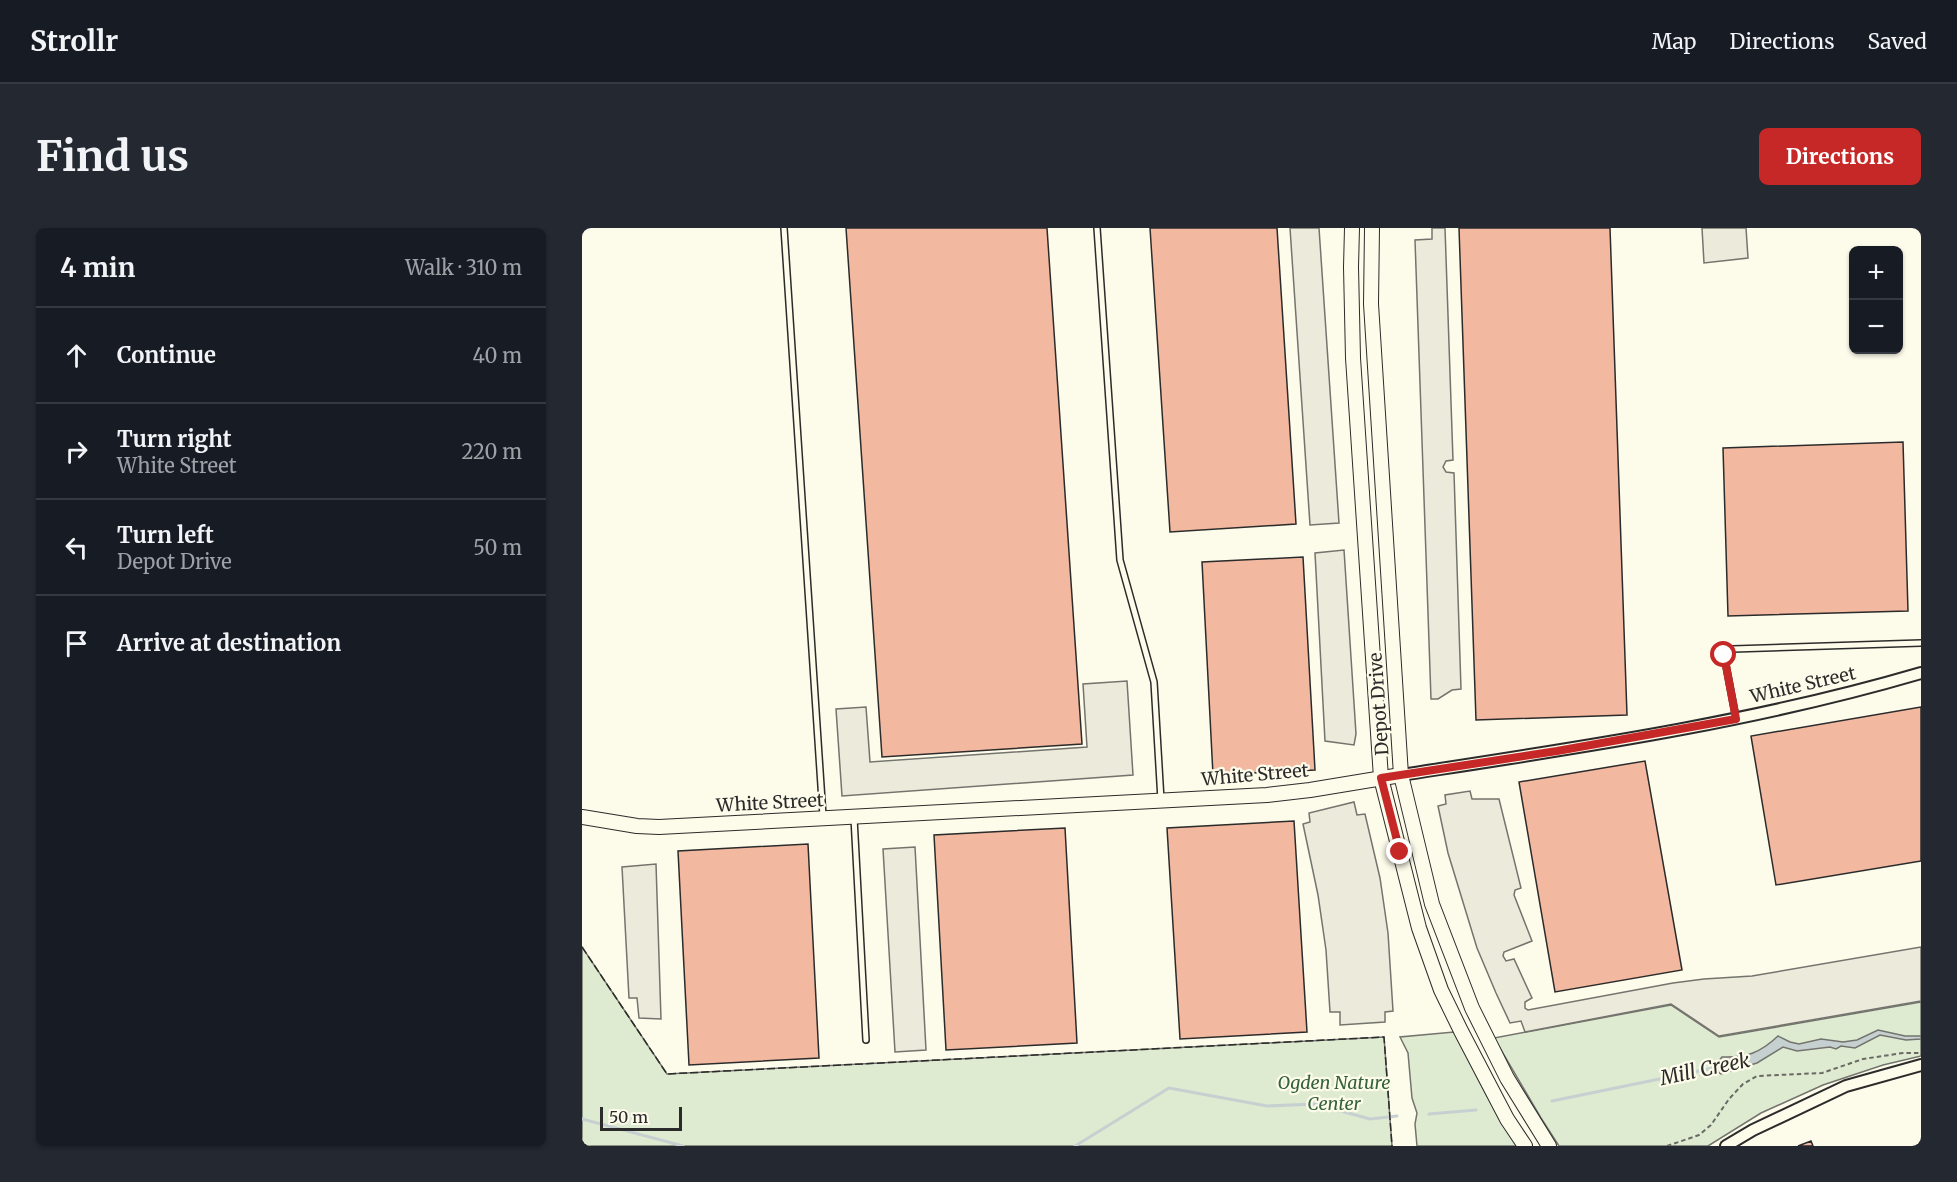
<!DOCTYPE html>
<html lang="en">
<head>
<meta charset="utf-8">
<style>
	body { margin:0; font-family:Merriweather,serif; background:#242831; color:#f1f3f6 }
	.controls { position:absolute; right:18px; top:18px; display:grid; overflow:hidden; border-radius:9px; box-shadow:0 2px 4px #0004 }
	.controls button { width:54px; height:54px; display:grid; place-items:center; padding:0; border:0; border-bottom:2px solid #363941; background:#171b24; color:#f1f3f6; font:30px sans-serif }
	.scale { position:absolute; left:18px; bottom:15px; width:82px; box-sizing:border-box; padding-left:6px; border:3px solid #2b2b2b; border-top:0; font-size:16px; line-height:21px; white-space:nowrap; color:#2b2b2b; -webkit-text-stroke:4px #fdfbea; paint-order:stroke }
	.stop { position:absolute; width:18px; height:18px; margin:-14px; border:4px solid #c62828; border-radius:50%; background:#fff }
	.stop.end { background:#c62828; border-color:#fff; box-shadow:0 2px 6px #0008 }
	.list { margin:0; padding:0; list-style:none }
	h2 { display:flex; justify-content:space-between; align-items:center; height:78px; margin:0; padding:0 24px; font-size:26px }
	h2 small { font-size:20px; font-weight:400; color:#9ea1a6 }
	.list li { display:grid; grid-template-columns:39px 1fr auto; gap:18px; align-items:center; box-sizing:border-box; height:96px; padding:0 24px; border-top:2px solid #363941 }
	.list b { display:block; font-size:22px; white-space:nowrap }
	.list p { margin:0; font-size:20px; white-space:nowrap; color:#9ea1a6 }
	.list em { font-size:20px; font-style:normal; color:#9ea1a6 }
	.icon { flex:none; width:33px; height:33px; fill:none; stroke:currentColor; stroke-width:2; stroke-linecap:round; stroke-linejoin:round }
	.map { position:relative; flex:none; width:1339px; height:918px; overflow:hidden; border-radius:9px }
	header { display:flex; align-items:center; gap:36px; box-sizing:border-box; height:84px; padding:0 30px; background:#171b24; border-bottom:2px solid #363941 }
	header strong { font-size:28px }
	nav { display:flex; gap:33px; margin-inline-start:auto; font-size:21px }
	.intro { display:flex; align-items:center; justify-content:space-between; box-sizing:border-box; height:144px; padding:0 36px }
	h1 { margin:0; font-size:42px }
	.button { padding:15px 27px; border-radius:9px; background:#c62828; color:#fff; font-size:21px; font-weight:700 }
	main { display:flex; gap:36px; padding:0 36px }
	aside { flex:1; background:#171b24; border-radius:9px; box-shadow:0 2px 4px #0004 }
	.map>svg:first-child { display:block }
	.green { fill:#deebd1; stroke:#74746e; stroke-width:1.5 }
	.parking { fill:#eceadb; stroke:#74746e; stroke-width:1.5 }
	.water { fill:#c7d0d0; stroke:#74746e; stroke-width:1.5 }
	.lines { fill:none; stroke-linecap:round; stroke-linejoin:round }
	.stream { stroke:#c7d0d0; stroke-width:3 }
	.building { fill:#f2b8a0; stroke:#2b2b2b; stroke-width:1.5 }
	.lane-casing { stroke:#2b2b2b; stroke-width:8 }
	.street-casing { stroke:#2b2b2b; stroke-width:14 }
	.secondary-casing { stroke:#2b2b2b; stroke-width:16 }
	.path { stroke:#6a6964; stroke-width:2; stroke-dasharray:4.5 3; stroke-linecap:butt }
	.lane { stroke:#fdfbea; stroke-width:5 }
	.street { stroke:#fdfbea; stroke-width:10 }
	.secondary { stroke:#fdfbea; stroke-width:14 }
	.fence { stroke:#2b2b2b; stroke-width:1.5; stroke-dasharray:8 3; stroke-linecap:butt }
	.route { stroke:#c62828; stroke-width:8 }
	.labels { text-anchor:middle; stroke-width:4.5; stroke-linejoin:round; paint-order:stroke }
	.street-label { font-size:18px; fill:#2b2b2b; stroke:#fdfbea }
	.park-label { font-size:18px; font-style:italic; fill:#34623c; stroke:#fdfbea }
	.water-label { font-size:20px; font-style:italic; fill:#2b2b2b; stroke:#fdfbea }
</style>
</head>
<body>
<header>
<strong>Strollr</strong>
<nav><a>Map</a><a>Directions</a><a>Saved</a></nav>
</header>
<div class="intro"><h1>Find us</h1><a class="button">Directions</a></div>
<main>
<aside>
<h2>4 min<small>Walk · 310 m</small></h2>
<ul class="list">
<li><svg class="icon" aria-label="ahead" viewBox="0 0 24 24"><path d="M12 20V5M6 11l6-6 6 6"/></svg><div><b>Continue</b></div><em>40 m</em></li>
<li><svg class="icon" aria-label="right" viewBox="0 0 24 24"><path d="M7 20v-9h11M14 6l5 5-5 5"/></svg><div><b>Turn right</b><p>White Street</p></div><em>220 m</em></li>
<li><svg class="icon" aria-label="left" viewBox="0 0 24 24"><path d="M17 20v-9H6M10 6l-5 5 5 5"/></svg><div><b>Turn left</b><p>Depot Drive</p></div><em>50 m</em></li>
<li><svg class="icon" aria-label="arrive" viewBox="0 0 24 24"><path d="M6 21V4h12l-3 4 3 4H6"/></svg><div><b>Arrive at destination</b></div></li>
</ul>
</aside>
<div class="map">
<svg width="1339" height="918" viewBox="0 0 1339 918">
	<rect width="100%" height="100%" fill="#fdfbea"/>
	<g class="green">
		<polygon points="0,719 85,846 802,809 810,918 0,918"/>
		<polygon points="1339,774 1339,828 1301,837 1241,857 1179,885 1126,918 977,918 959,890 912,810 1089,777 1137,809"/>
		<polygon points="872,804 905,868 935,918 835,918 833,896 835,885 830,870 826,825 818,809"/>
	</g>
	<g class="parking">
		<polygon points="708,0 737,0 757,295 728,297"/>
		<polygon points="850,0 863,0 871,232 864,233 861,239 864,244 872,245 879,461 870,462 856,471 849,471 833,12 850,11"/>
		<polygon points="1120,0 1164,0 1166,30 1122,35"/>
		<polygon points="762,322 774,506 772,517 743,513 733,325"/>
		<polygon points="545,453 551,547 260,568 254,481 284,479 288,534 505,519 501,456"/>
		<polygon points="888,563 890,571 917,571 939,660 933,662 932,667 950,713 922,724 921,728 924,733 932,731 950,770 943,774 943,780 946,782 1091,755 1122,751 1170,748 1339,719 1339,773 1137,808 1089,776 943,804 939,793 928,795 914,765 895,720 866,625 856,578 864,576 863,567"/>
		<polygon points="772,574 775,587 783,586 798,650 806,705 811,783 803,784 803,794 758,797 758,784 748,784 744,722 736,667 721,596 728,594 727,585"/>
		<polygon points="333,619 344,822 313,824 301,621"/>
		<polygon points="74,636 79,791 57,790 55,770 47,770 40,639"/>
	</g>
	<path class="water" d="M1296,802L1323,808H1339V811L1324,812L1298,807L1273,820L1259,818L1254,821L1248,819L1215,823L1201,819L1175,835L1139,846L1135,843L1134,836L1140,829C1164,830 1178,825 1196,808L1208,814L1217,816L1239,811L1261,814L1275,812Z"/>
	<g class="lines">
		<g class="stream">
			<polyline points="970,873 1136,839"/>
			<polyline points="847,886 894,882"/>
			<polyline points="0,891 101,918"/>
			<polyline points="493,918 587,860 685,878 733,876 788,891 815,888"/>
		</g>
	</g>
	<g class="building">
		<polygon points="264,0 465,0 500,516 300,529"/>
		<polygon points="568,0 695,0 714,296 588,304"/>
		<polygon points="877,0 1028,0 1045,487 894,492"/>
		<polygon points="1321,214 1326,383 1146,388 1141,220"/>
		<polygon points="721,329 733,542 631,547 620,334"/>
		<polygon points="1339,479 1339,633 1194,657 1169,508"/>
		<polygon points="1063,533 1100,742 973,764 937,554"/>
		<polygon points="712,593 725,804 598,811 585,600"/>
		<polygon points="483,600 495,815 364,822 352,607"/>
		<polygon points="226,616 237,830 107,837 96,623"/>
		<polygon points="1229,913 1231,918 1216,918"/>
	</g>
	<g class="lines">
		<defs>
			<g id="lane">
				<polyline points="202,0 241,588"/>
				<polyline points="515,0 538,332 572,454 579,572"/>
				<polyline points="1154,490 1142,427 1151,421 1339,415"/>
				<polyline points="272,590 284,812"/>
			</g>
			<g id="street">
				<path d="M819,547C994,520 1169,495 1339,445"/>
				<polyline points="1144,918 1171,902 1264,858 1339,837"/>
			</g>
			<g id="secondary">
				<polyline points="770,0 769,39 771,130 799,550 837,700 859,762 879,803 925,891 943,918"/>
				<polyline points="790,0 789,76 819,547 850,676 890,780 925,850 967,918"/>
				<polyline points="0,589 55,598 77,599 685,567 728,562 819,547"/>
			</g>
		</defs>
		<use href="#lane" class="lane-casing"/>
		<use href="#street" class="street-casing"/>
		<use href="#secondary" class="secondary-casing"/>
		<polyline class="path" points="1085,918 1117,907 1129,897 1147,871 1161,856 1175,848 1240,845 1281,831 1321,825 1339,825"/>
		<use href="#lane" class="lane"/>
		<use href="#street" class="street"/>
		<use href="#secondary" class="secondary"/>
		<polyline class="fence" points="0,719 85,846 802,809 810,918"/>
	</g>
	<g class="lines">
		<polyline class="route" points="818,624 799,550 975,523 1154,491 1142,427"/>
	</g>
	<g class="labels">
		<g class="street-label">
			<text transform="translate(1221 457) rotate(-13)" y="6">White Street</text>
			<text transform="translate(797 476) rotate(-94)" y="6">Depot Drive</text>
			<text transform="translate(673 547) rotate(-5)" y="6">White Street</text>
			<text transform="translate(188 575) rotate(-3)" y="6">White Street</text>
		</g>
		<g class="park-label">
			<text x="752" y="861">Ogden Nature<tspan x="752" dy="21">Center</tspan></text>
		</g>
		<g class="water-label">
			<text transform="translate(1123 841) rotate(-12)" y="7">Mill Creek</text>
		</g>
	</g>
</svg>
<div class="controls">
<button>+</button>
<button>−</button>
</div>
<div class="scale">50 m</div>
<div class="stop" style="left:1142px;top:427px"></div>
<div class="stop end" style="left:818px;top:624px"></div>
</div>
</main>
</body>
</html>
